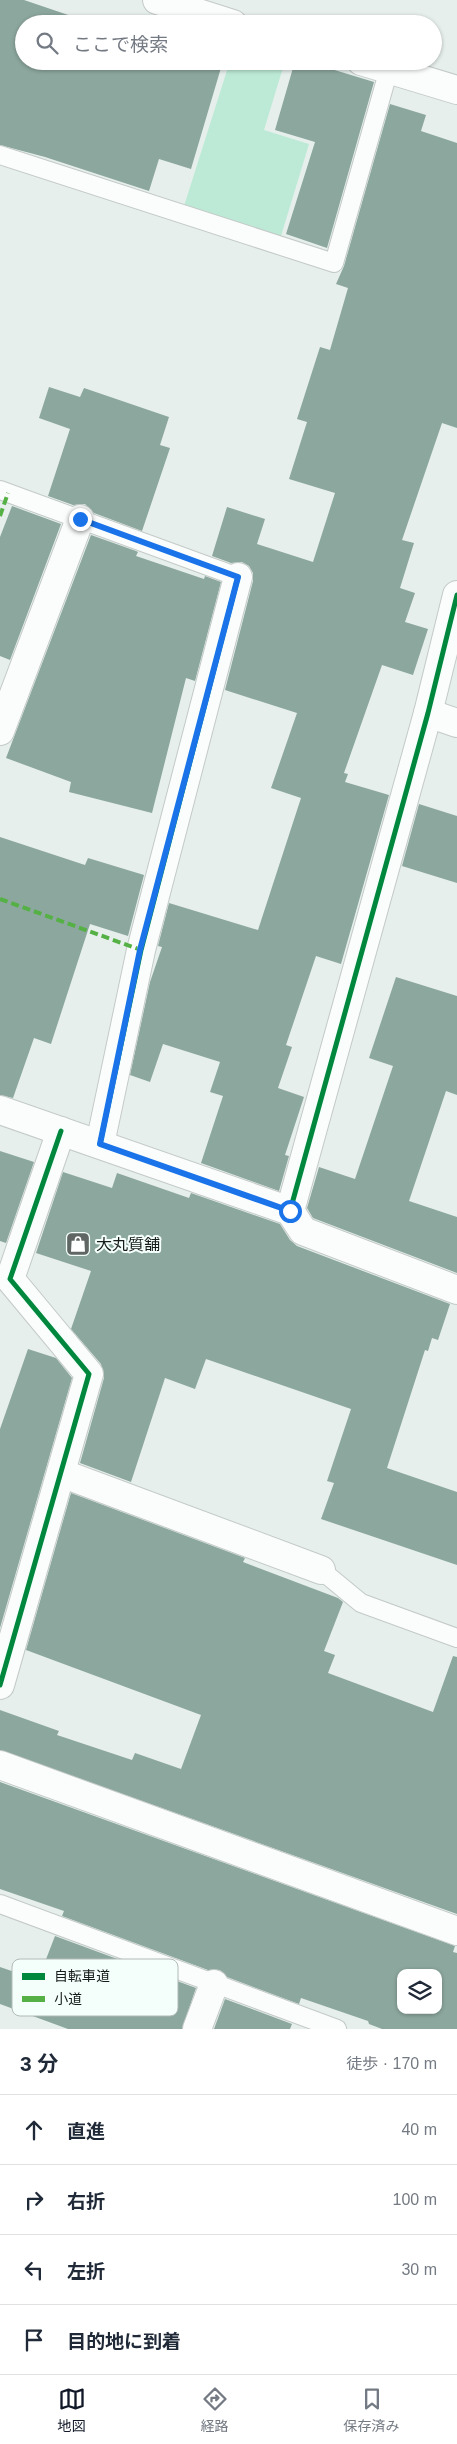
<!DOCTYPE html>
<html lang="ja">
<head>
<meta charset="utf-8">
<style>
	body { margin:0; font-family:Helvetica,"Noto Sans JP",sans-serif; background:#f2f2f3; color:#1f2937 }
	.controls { position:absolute; right:15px; bottom:15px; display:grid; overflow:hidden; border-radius:10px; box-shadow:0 1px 4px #0004 }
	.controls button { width:45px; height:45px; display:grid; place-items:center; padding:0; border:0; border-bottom:1px solid #e0e1e3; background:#fff; color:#1f2937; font:25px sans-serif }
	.stop { position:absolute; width:15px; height:15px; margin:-11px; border:4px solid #1a73e8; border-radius:50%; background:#fff }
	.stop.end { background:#1a73e8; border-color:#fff; box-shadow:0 1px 5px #0008 }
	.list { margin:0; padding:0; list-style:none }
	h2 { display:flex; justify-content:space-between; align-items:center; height:65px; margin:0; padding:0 20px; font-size:21px }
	h2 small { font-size:16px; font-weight:400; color:#747a83 }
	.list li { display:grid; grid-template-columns:32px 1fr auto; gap:15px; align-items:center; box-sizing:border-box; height:70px; padding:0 20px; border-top:1px solid #e0e1e3 }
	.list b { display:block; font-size:19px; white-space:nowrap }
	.list em { font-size:16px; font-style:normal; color:#747a83 }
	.icon { flex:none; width:28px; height:28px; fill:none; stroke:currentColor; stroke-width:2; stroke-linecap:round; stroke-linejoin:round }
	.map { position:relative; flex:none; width:457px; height:2029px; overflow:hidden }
	.search { position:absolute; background:#fff; box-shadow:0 1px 4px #0004; left:15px; right:15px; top:15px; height:55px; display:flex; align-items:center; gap:12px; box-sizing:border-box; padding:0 18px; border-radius:28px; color:#747a83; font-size:19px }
	.sheet { height:345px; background:#fff }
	nav { display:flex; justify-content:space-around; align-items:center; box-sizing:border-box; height:70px; border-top:1px solid #e0e1e3; background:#fff; font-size:14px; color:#747a83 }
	nav a { display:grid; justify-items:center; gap:2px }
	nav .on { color:#111827 }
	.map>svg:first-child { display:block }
	.green { fill:#bdead7 }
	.building { fill:#8ca79e; fill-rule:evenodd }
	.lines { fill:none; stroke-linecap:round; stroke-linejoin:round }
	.service-casing { stroke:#c3cac7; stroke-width:20 }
	.minor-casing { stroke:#c3cac7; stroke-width:30 }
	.service { stroke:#fbfdfc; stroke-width:18 }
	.minor { stroke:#fbfdfc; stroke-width:28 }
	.quiet { stroke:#55b145; stroke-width:4; stroke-dasharray:8 4; stroke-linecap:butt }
	.cycleway-casing { stroke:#f4fefa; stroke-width:8 }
	.cycleway { stroke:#00873e; stroke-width:5 }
	.route { stroke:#1a73e8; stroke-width:6 }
	.labels { text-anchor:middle; stroke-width:4; stroke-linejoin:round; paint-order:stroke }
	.poi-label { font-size:16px; fill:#161c1a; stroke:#f4fefa; text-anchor:start }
	.key { fill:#f4fefa; stroke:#b1bab7; stroke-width:1 }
	.key-label { font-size:14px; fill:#161c1a }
</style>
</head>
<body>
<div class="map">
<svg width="457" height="2029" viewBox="0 0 457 2029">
	<rect width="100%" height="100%" fill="#e6efeb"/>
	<polygon class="green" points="230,61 285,61 264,130 309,144 281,236 184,206"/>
	<g class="building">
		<polygon points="0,0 24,0 86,21 86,24 24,24 24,61 223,61 191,169 159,159 149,191 45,157 0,145"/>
		<polygon points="295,61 305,61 374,82 327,248 286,234 315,142 275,130"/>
		<polygon points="390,104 426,115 421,131 457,143 457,428 442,423 402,540 414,543 400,588 415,593 405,622 428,629 413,675 382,665 344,773 348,774 345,782 389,795 341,964 316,956 286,1045 292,1047 278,1088 304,1097 285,1155 289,1156 279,1191 201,1163 223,1096 210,1092 220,1062 163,1044 150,1082 130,1075 150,982 162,947 158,946 169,903 258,930 301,798 271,788 297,713 225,690 253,581 253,573 249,566 242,562 231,563 212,556 227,507 265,519 257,544 313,562 335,493 289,479 307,422 297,419 320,347 330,350 348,288 336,284 344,266"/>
		<polygon points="49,387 80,397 84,388 169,417 160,445 170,448 142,531 94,513 85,504 73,505 48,496 70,429 39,418"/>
		<polygon points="12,506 61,524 10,660 0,656 0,537"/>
		<polygon points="91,535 136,551 138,552 136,556 204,579 205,576 221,582 195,681 186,678 152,813 69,792 71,782 6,758"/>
		<polygon points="419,804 457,816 457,883 402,866"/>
		<polygon points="0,837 85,865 88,858 144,875 128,936 90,924 51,1044 34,1038 13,1098 0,1095"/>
		<polygon points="396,977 457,996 457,1095 446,1091 409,1201 457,1217 457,1273 313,1218 307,1208 319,1167 355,1179 393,1066 369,1058"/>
		<polygon points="0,1151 34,1162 6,1243 0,1241"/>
		<polygon points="63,1172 112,1188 117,1173 189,1198 191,1193 280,1224 290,1240 297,1246 450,1304 438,1340 432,1338 428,1351 425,1350 387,1468 457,1492 457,1565 321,1519 334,1483 327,1481 351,1409 206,1359 195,1389 165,1378 131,1482 80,1463 104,1378 101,1364 71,1329 91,1271 36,1253"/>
		<polygon points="28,1349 56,1358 72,1378 0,1628 0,1429"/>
		<polygon points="71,1493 245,1558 243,1562 338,1598 343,1602 324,1651 335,1655 328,1673 433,1712 453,1656 457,1657 457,1914 0,1750 0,1710 59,1731 57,1735 132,1760 135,1753 181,1769 201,1715 26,1650"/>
		<path d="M0,1782L455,1946L453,1952L457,1953V2029H382L369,2024L368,2021L301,1998L299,2004L227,1977L220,1970H208L62,1916L64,1911L0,1889ZM401,1973H438V2010H401Z"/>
		<polygon points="55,1936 196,1988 182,2029 68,2029 0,2004 0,1967 38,1980"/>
		<polygon points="225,1999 292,2024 290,2029 214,2029"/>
	</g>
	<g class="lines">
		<defs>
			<g id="service">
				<polyline points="0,155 334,263 389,69"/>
				<polyline points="0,490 238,577"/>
				<polyline points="321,1570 361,1603 457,1638"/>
				<polyline points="0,1904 337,2029"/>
			</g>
			<g id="minor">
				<polyline points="157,0 233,24"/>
				<polyline points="361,61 457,90"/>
				<polyline points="428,713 457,723"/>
				<polyline points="0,731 80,519"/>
				<polyline points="0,1110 290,1211 303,1231 457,1290"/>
				<polyline points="100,1144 141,950 238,577"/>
				<polyline points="290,1211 428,713 457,595"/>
				<polyline points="61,1473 321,1570"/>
				<polyline points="0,1685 89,1374 10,1279 61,1131"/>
				<polyline points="0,1765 457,1931"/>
				<polyline points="197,2029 214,1984"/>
			</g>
		</defs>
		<use href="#service" class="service-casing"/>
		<use href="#minor" class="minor-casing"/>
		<use href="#service" class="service"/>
		<use href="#minor" class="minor"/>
		<g class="quiet">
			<polyline points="0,516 8,493"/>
			<polyline points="0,899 141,950"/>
		</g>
		<defs>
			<g id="cycleway">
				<polyline points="100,1144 141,950 238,577"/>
				<polyline points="290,1211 428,713 457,595"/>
				<polyline points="0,1685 89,1374 10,1279 61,1131"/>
			</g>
		</defs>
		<use href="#cycleway" class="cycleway-casing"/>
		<use href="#cycleway" class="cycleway"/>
	</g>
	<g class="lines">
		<polyline class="route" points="80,519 238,577 140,950 100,1144 290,1211"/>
	</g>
	<defs>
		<symbol id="shop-square" viewBox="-11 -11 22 22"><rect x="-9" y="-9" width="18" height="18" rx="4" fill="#5f6663" stroke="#f4fefa"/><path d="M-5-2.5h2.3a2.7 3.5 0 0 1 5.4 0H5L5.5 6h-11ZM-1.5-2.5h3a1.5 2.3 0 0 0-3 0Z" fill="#fff"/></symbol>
	</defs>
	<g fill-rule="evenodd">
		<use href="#shop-square" x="64" y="1230" width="28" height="28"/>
	</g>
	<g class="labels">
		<g class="poi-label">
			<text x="96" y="1250">大丸質舗</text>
		</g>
	</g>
	<rect x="12" y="1959" width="166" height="57" rx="8" class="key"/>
	<rect x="22" y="1973" width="23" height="7" fill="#00873e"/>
	<rect x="22" y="1996" width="23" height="6" fill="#55b145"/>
	<g class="key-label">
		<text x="54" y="1981">自転車道</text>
		<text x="54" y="2004">小道</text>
	</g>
</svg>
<div class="controls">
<button><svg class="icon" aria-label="layers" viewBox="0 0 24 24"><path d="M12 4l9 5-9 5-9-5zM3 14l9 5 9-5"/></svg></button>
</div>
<div class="stop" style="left:290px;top:1211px"></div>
<div class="stop end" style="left:80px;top:519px"></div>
<div class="search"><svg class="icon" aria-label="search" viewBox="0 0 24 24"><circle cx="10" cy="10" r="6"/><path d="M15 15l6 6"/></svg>ここで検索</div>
</div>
<section class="sheet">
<h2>3 分<small>徒歩 · 170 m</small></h2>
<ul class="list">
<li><svg class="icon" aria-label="ahead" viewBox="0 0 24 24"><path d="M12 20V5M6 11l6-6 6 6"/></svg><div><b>直進</b></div><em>40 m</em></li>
<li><svg class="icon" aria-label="right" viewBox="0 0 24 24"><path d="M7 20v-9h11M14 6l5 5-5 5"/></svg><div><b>右折</b></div><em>100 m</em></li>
<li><svg class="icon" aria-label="left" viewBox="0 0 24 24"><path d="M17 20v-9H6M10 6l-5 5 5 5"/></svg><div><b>左折</b></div><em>30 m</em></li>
<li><svg class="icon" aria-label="arrive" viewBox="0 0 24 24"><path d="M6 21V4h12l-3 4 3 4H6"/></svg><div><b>目的地に到着</b></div></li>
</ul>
</section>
<nav>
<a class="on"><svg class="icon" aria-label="map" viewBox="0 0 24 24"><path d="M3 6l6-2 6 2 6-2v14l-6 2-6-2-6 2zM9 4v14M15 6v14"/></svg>地図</a>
<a><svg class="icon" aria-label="directions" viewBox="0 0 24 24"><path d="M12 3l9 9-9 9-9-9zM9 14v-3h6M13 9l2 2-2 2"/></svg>経路</a>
<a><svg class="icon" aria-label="saved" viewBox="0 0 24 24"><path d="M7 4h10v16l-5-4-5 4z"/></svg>保存済み</a>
</nav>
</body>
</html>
